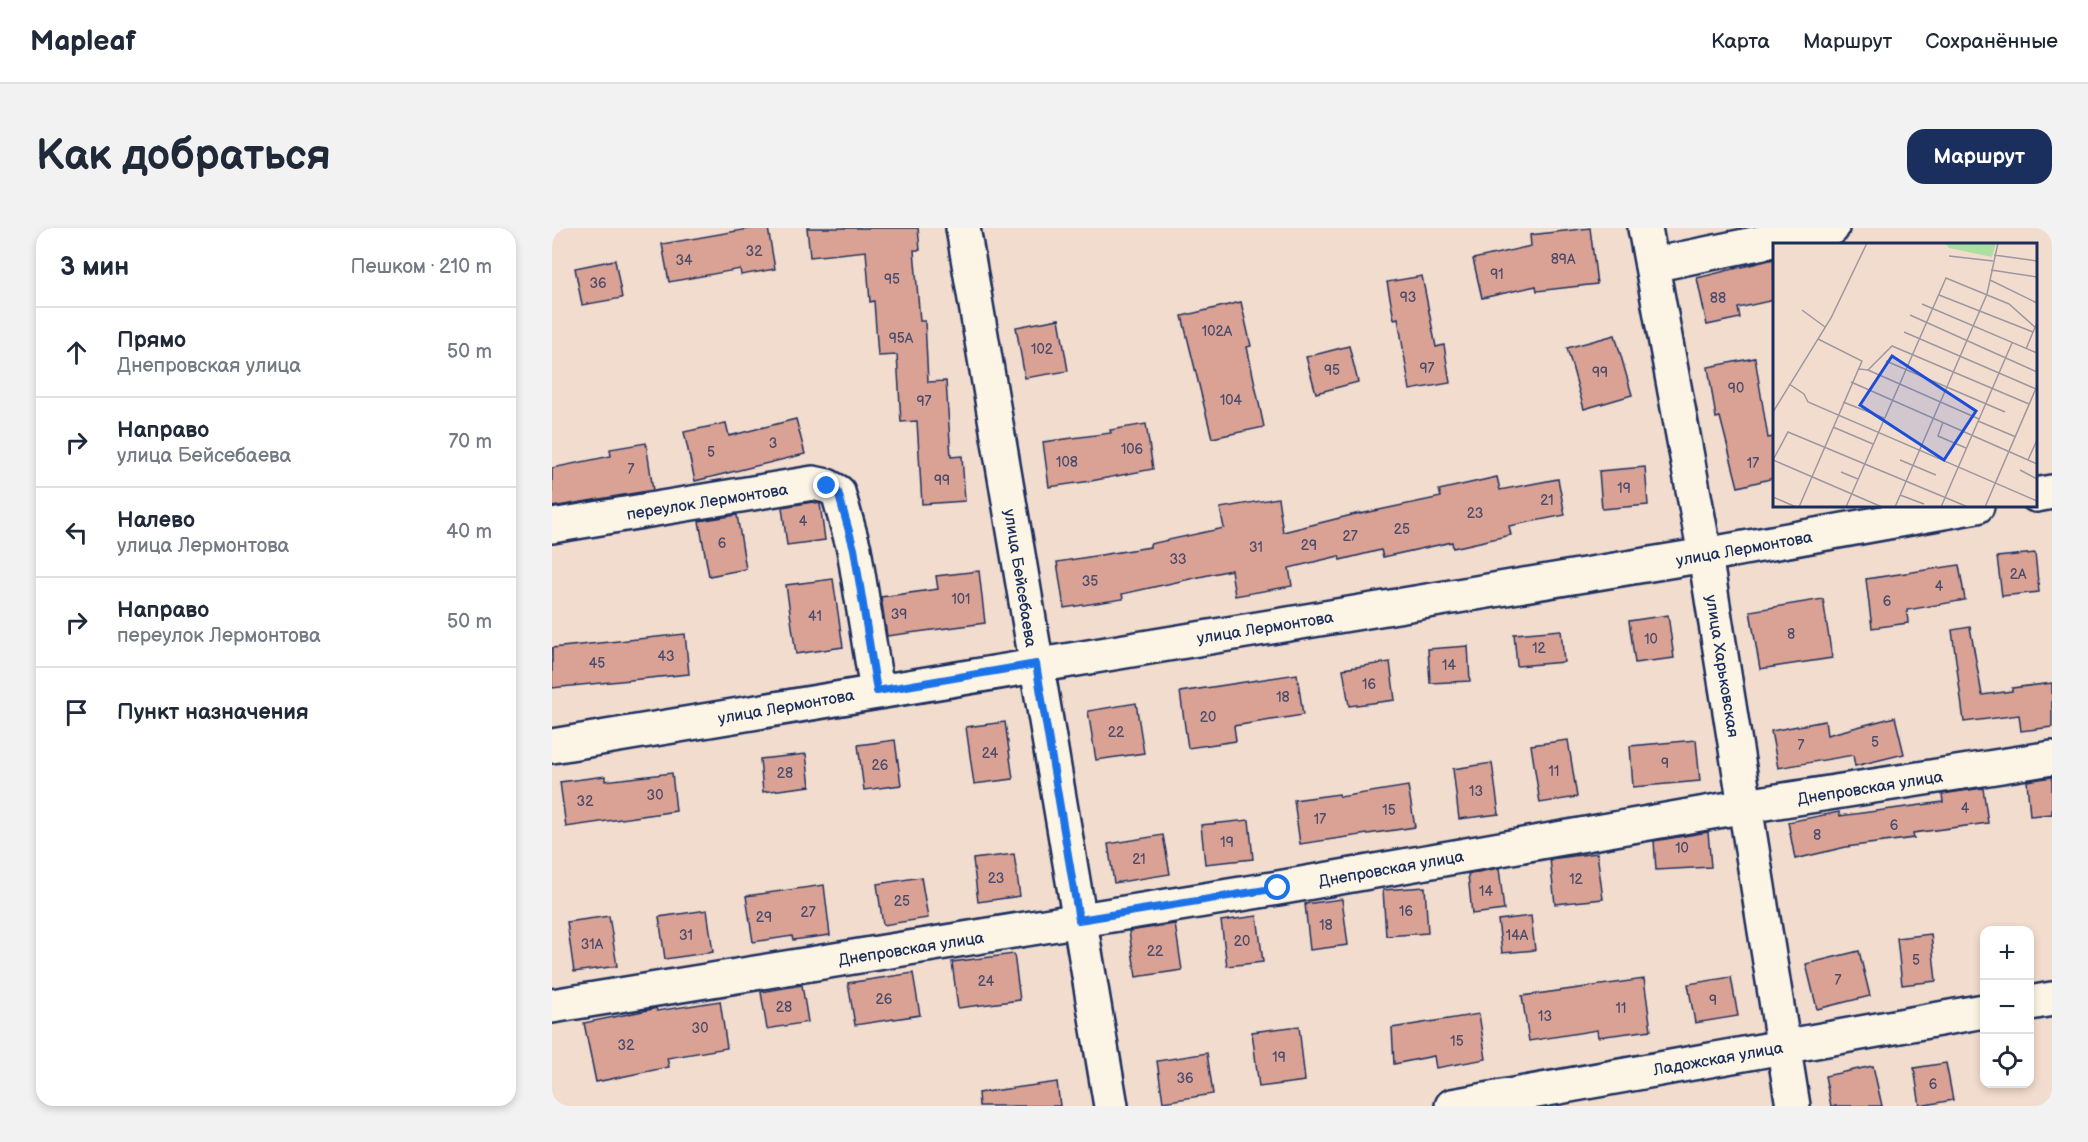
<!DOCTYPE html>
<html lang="ru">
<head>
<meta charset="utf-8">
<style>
	body { margin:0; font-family:"Balsamiq Sans",sans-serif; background:#f2f2f3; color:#1f2937 }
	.controls { position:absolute; right:18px; bottom:18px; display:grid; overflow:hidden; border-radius:12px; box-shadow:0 3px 9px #0003 }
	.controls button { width:54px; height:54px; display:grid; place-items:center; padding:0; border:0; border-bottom:2px solid #e0e1e3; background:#fff; color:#1f2937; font:30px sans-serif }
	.stop { position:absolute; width:18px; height:18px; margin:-14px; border:4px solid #1a73e8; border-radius:50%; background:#fff }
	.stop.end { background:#1a73e8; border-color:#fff; box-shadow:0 2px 6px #0008 }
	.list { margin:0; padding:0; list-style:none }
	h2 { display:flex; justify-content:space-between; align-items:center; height:78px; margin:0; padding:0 24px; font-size:26px }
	h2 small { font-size:20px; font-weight:400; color:#747a83 }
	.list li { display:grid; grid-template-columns:39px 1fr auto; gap:18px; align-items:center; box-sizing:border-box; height:90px; padding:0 24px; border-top:2px solid #e0e1e3 }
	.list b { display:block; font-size:22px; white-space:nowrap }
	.list p { margin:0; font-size:20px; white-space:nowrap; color:#747a83 }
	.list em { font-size:20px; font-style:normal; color:#747a83 }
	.icon { flex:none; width:33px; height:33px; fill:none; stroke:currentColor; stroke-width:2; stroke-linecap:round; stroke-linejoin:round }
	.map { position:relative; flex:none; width:1500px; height:878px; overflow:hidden; border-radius:18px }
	header { display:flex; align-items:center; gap:36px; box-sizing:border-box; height:84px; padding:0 30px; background:#fff; border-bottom:2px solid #e0e1e3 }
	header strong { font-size:28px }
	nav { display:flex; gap:33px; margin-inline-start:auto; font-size:21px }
	.intro { display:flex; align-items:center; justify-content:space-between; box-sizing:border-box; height:144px; padding:0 36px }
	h1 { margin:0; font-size:42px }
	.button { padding:15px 27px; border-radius:18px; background:#1b2f5e; color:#fff; font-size:21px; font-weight:700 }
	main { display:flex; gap:36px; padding:0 36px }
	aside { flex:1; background:#fff; border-radius:18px; box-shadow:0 3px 9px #0003 }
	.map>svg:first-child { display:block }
	.building { fill:#daa294; stroke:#1b2f5e; stroke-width:1.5 }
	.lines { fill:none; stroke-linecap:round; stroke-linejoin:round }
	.minor-casing { stroke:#1b2f5e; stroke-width:38 }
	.minor { stroke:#fcf5e5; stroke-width:33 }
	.route { stroke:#1a73e8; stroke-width:8 }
	.labels { text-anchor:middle; stroke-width:5; stroke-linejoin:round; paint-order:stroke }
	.number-label { font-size:14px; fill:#4b4c6c }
	.street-label { font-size:16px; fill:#1b2f5e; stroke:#fcf5e5 }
	.inset-road { fill:none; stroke:#9c97a1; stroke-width:1.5 }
	.view { fill:#1d4ed8; fill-opacity:0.15; stroke:#1d4ed8; stroke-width:3 }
	.inset-edge { fill:none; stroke:#1b2f5e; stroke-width:3 }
</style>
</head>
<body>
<header>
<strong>Mapleaf</strong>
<nav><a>Карта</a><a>Маршрут</a><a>Сохранённые</a></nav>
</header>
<div class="intro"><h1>Как добраться</h1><a class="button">Маршрут</a></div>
<main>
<aside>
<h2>3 мин<small>Пешком · 210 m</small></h2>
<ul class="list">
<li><svg class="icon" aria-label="ahead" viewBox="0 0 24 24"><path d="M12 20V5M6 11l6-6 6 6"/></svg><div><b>Прямо</b><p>Днепровская улица</p></div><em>50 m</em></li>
<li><svg class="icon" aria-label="right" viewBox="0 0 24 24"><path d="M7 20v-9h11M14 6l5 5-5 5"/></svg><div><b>Направо</b><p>улица Бейсебаева</p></div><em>70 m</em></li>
<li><svg class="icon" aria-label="left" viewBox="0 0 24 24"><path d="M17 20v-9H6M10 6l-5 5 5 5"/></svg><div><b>Налево</b><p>улица Лермонтова</p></div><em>40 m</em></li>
<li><svg class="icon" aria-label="right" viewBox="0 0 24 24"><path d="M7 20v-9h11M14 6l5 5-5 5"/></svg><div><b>Направо</b><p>переулок Лермонтова</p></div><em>50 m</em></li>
<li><svg class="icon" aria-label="arrive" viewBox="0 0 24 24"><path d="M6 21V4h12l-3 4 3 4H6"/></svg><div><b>Пункт назначения</b></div></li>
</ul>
</aside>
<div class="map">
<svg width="1500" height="878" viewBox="0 0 1500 878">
	<rect width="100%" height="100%" fill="#f2dccd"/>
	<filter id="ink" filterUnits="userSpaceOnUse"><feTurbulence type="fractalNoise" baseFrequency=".0167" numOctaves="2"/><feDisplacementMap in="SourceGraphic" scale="12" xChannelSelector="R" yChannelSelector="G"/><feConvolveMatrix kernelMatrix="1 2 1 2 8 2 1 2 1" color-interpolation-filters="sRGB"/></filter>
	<g filter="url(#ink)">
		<g class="building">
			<polygon points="202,0 216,0 223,41 189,47 188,41 117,54 110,16"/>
			<polygon points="255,0 366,0 368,22 362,22 368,93 373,93 376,154 394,153 399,229 410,228 413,273 370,276 365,193 349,194 345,127 326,128 322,73 318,74 314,23 258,29"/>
			<polygon points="1038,0 1045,56 985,63 984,58 930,70 921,31 979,18 978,7"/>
			<polygon points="1222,31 1222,72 1186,80 1188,90 1155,97 1145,50"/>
			<polygon points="63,32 70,70 30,77 23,40"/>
			<polygon points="870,48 884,119 892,117 898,155 858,162 846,90 842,91 835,54"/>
			<polygon points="689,74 699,118 695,119 712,199 660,210 630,88"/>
			<polygon points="507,91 516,143 473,150 464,99"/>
			<polygon points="1063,107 1080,167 1032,181 1015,120"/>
			<polygon points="797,118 806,154 764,165 754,129"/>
			<polygon points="1203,130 1216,210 1222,209 1222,250 1186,259 1168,189 1164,190 1156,139"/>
			<polygon points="244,191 253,226 143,253 132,204 174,195 177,208"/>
			<polygon points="594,196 601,241 539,253 497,259 491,214 559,205 558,202"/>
			<polygon points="94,215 101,262 0,279 0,240 59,228 58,221"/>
			<polygon points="1093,239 1096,277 1050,281 1047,243"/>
			<polygon points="945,249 948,262 1006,251 1013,287 957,298 959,307 901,320 900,314 831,329 829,322 788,332 787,328 737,340 740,358 683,368 679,342 570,366 571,371 512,380 505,334 598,319 598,316 672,300 668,280 726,270 731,304 808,285 808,286 889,269 887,262"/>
			<polygon points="261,274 268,276 273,312 235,317 230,279"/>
			<polygon points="185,287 194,341 157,348 147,293"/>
			<polygon points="1483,325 1487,364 1450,368 1445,329"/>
			<polygon points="1407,337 1413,372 1355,382 1356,395 1320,400 1314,351"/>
			<polygon points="427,343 433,395 335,408 329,369 386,361 384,348"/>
			<polygon points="281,351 291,419 244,426 234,357"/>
			<polygon points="1271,371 1280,430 1208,441 1198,383"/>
			<polygon points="1116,387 1122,430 1083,435 1077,393"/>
			<polygon points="1418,399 1430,467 1460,463 1460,460 1500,455 1500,499 1469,503 1467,487 1412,494 1400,402"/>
			<polygon points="1009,402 1012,434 965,438 962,406"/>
			<polygon points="133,406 137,446 0,460 0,420"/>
			<polygon points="916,418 918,453 878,455 876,421"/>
			<polygon points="838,434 843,472 797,478 791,441"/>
			<polygon points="745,446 751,487 682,498 684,513 636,520 628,464"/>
			<polygon points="584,475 592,525 544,532 536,483"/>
			<polygon points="1343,489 1352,526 1303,538 1301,527 1226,540 1219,503 1273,493 1275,507"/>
			<polygon points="453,494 461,551 422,556 414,499"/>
			<polygon points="343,512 349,557 312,562 306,517"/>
			<polygon points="1016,512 1025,569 988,575 979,517"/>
			<polygon points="1144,512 1148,553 1081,559 1078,518"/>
			<polygon points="254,526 258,558 211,564 208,531"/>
			<polygon points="940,535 947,586 907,591 901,541"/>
			<polygon points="120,545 124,583 14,599 8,554 53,548 53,553"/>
			<polygon points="1500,549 1500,586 1478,588 1475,553"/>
			<polygon points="856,558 863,599 748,616 742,572 787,566 788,569"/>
			<polygon points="1431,560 1436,595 1361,605 1362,610 1294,619 1243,631 1236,594 1287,584 1288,588 1391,574 1390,566"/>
			<polygon points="697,592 701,631 653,636 649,597"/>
			<polygon points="1156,604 1159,639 1104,642 1102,613"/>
			<polygon points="611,607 618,646 562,655 556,616"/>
			<polygon points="1045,625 1051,671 1003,676 998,631"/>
			<polygon points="462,626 468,668 426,674 421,631"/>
			<polygon points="947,640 952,682 920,686 916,646"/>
			<polygon points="369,649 376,690 331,697 325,656"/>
			<polygon points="272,657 278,707 241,712 240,708 201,714 194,668"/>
			<polygon points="873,659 876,705 834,708 831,662"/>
			<polygon points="790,671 796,717 758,722 753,676"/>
			<polygon points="155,682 161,724 113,731 107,689"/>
			<polygon points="57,688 65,738 22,744 15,694"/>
			<polygon points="705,688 711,734 675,738 669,693"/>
			<polygon points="979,688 983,722 950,725 946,692"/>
			<polygon points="623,696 630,742 584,749 577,703"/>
			<polygon points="1379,706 1384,753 1350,757 1345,710"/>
			<polygon points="1307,723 1318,768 1265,781 1254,736"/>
			<polygon points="462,726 468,772 406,780 400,734"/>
			<polygon points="361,745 368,787 303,797 296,755"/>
			<polygon points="1179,749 1186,788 1143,795 1136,756"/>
			<polygon points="1092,751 1099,802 1046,809 1045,802 977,813 970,768"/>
			<polygon points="250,757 256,794 215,801 209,764"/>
			<polygon points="168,773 175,820 115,830 117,839 44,854 32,795 101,781 104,780 105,783"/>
			<polygon points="927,786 934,831 884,840 882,828 842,836 840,800"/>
			<polygon points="747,798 753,853 707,859 700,804"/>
			<polygon points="655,825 661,866 611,874 605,833"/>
			<polygon points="1394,835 1401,872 1368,878 1362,840"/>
			<polygon points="1321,838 1330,878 1279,878 1273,848"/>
			<polygon points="505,854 508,878 427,878 426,865"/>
		</g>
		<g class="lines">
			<defs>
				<g id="minor">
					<polyline points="411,0 559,878"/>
					<polyline points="1093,0 1153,327 1241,878"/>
					<polyline points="1100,37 1280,0"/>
					<polyline points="1484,267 1500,264"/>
					<polyline points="0,298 261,255 275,258 286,264 302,321 325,463"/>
					<polyline points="0,518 1153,327 1425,278"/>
					<polyline points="1478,775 1500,771"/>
					<polyline points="0,778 726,660 1194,578 1500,530"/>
					<polyline points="900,878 1432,783"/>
				</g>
			</defs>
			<use href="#minor" class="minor-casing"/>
			<use href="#minor" class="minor"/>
		</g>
	</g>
	<g class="lines" filter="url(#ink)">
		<polyline class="route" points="275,258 286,264 302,321 325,463 484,436 527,692 726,660"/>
	</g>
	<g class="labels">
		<g class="number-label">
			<text x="202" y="28">32</text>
			<text x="1011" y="36">89А</text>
			<text x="132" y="37">34</text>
			<text x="945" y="51">91</text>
			<text x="340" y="56">95</text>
			<text x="46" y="60">36</text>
			<text x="856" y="74">93</text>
			<text x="1166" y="75">88</text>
			<text x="665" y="108">102А</text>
			<text x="349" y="115">95А</text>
			<text x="490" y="126">102</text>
			<text x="875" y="145">97</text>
			<text x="780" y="147">95</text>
			<text x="1048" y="149">99</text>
			<text x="1184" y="165">90</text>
			<text x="679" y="177">104</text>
			<text x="372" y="178">97</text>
			<text x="221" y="220">3</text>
			<text x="580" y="226">106</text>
			<text x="159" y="229">5</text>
			<text x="515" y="239">108</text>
			<text x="1201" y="240">17</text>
			<text x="79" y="246">7</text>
			<text x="390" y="257">99</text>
			<text x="1072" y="265">19</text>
			<text x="995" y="277">21</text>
			<text x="923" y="290">23</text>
			<text x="251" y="298">4</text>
			<text x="850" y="306">25</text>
			<text x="798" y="313">27</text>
			<text x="170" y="320">6</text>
			<text x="757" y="322">29</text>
			<text x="704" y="324">31</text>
			<text x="626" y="336">33</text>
			<text x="1466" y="351">2А</text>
			<text x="538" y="358">35</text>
			<text x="1387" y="363">4</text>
			<text x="409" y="376">101</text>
			<text x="1335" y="378">6</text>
			<text x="347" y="391">39</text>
			<text x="263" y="393">41</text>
			<text x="1239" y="411">8</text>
			<text x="1099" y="416">10</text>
			<text x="987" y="425">12</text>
			<text x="114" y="433">43</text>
			<text x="45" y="440">45</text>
			<text x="897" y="442">14</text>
			<text x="817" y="461">16</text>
			<text x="731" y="474">18</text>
			<text x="656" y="494">20</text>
			<text x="564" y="509">22</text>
			<text x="1323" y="519">5</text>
			<text x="1249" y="522">7</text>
			<text x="438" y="530">24</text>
			<text x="1113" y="540">9</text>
			<text x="328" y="542">26</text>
			<text x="1002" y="548">11</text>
			<text x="233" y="550">28</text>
			<text x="924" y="568">13</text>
			<text x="103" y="572">30</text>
			<text x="33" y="578">32</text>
			<text x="1413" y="585">4</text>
			<text x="837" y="587">15</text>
			<text x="768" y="596">17</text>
			<text x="1342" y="602">6</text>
			<text x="1265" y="612">8</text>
			<text x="675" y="619">19</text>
			<text x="1130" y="625">10</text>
			<text x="587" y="636">21</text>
			<text x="444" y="655">23</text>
			<text x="1024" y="656">12</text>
			<text x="934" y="668">14</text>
			<text x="350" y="678">25</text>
			<text x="854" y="688">16</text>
			<text x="256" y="689">27</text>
			<text x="212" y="694">29</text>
			<text x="774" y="702">18</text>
			<text x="134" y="712">31</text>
			<text x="965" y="712">14А</text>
			<text x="690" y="718">20</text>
			<text x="40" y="721">31А</text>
			<text x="603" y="728">22</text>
			<text x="1364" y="737">5</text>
			<text x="1286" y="757">7</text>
			<text x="434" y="758">24</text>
			<text x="332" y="776">26</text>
			<text x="1161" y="777">9</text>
			<text x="232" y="784">28</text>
			<text x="1069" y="785">11</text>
			<text x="993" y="793">13</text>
			<text x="148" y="805">30</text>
			<text x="905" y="818">15</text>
			<text x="74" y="822">32</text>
			<text x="727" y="834">19</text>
			<text x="633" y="855">36</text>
			<text x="1381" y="861">6</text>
		</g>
		<g class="street-label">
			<text transform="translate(155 273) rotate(-9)" y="6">переулок Лермонтова</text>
			<text transform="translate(1192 320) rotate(-10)" y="6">улица Лермонтова</text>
			<text transform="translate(469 350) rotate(81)" y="6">улица Бейсебаева</text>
			<text transform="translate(713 399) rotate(-9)" y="6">улица Лермонтова</text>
			<text transform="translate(1171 438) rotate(81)" y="6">улица Харьковская</text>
			<text transform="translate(234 478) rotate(-10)" y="6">улица Лермонтова</text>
			<text transform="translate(1318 559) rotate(-9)" y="6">Днепровская улица</text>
			<text transform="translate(839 640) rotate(-10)" y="6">Днепровская улица</text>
			<text transform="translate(359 720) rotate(-9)" y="6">Днепровская улица</text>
			<text transform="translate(1166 830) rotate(-10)" y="6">Ладожская улица</text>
		</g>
	</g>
	<g transform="translate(1221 15)">
		<rect width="264" height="264" fill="#f2dccd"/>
		<path d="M172,0H223L219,14L176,5Z" fill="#ace0a2"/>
		<path class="inset-road" d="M221,12L264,18M176,13L220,18M218,27L264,34M217,37L264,60M166,52L260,89L264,80M149,61L264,110M29,67L52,84M137,72L264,129M131,89L263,146M253,106L260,89M113,118L232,169M86,126L95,127L119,103L256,161M95,127L206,176M78,139L264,221M16,141L31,151L35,159L264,258M70,159L111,175M0,169L58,75L94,0M205,178L243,194M170,179L165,193L193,205M60,184L100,201M0,217L15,189L195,264M0,217L109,264M127,217L163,232M255,217L264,197M247,227L264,236M68,229L85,236M127,252L151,261M0,254L23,264M26,264L89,118L45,96M73,264L173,35L236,61L264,86M122,264L214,51L225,0M168,264L239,100M212,264L264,143"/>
		<path class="view" d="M119,113L203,168L171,217L87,162Z"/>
		<rect width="264" height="264" class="inset-edge"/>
	</g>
</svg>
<div class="controls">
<button>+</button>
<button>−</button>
<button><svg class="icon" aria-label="locate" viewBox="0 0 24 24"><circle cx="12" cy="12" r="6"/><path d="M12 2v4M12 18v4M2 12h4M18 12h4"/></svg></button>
</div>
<div class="stop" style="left:726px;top:660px"></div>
<div class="stop end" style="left:275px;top:258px"></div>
</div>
</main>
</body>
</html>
